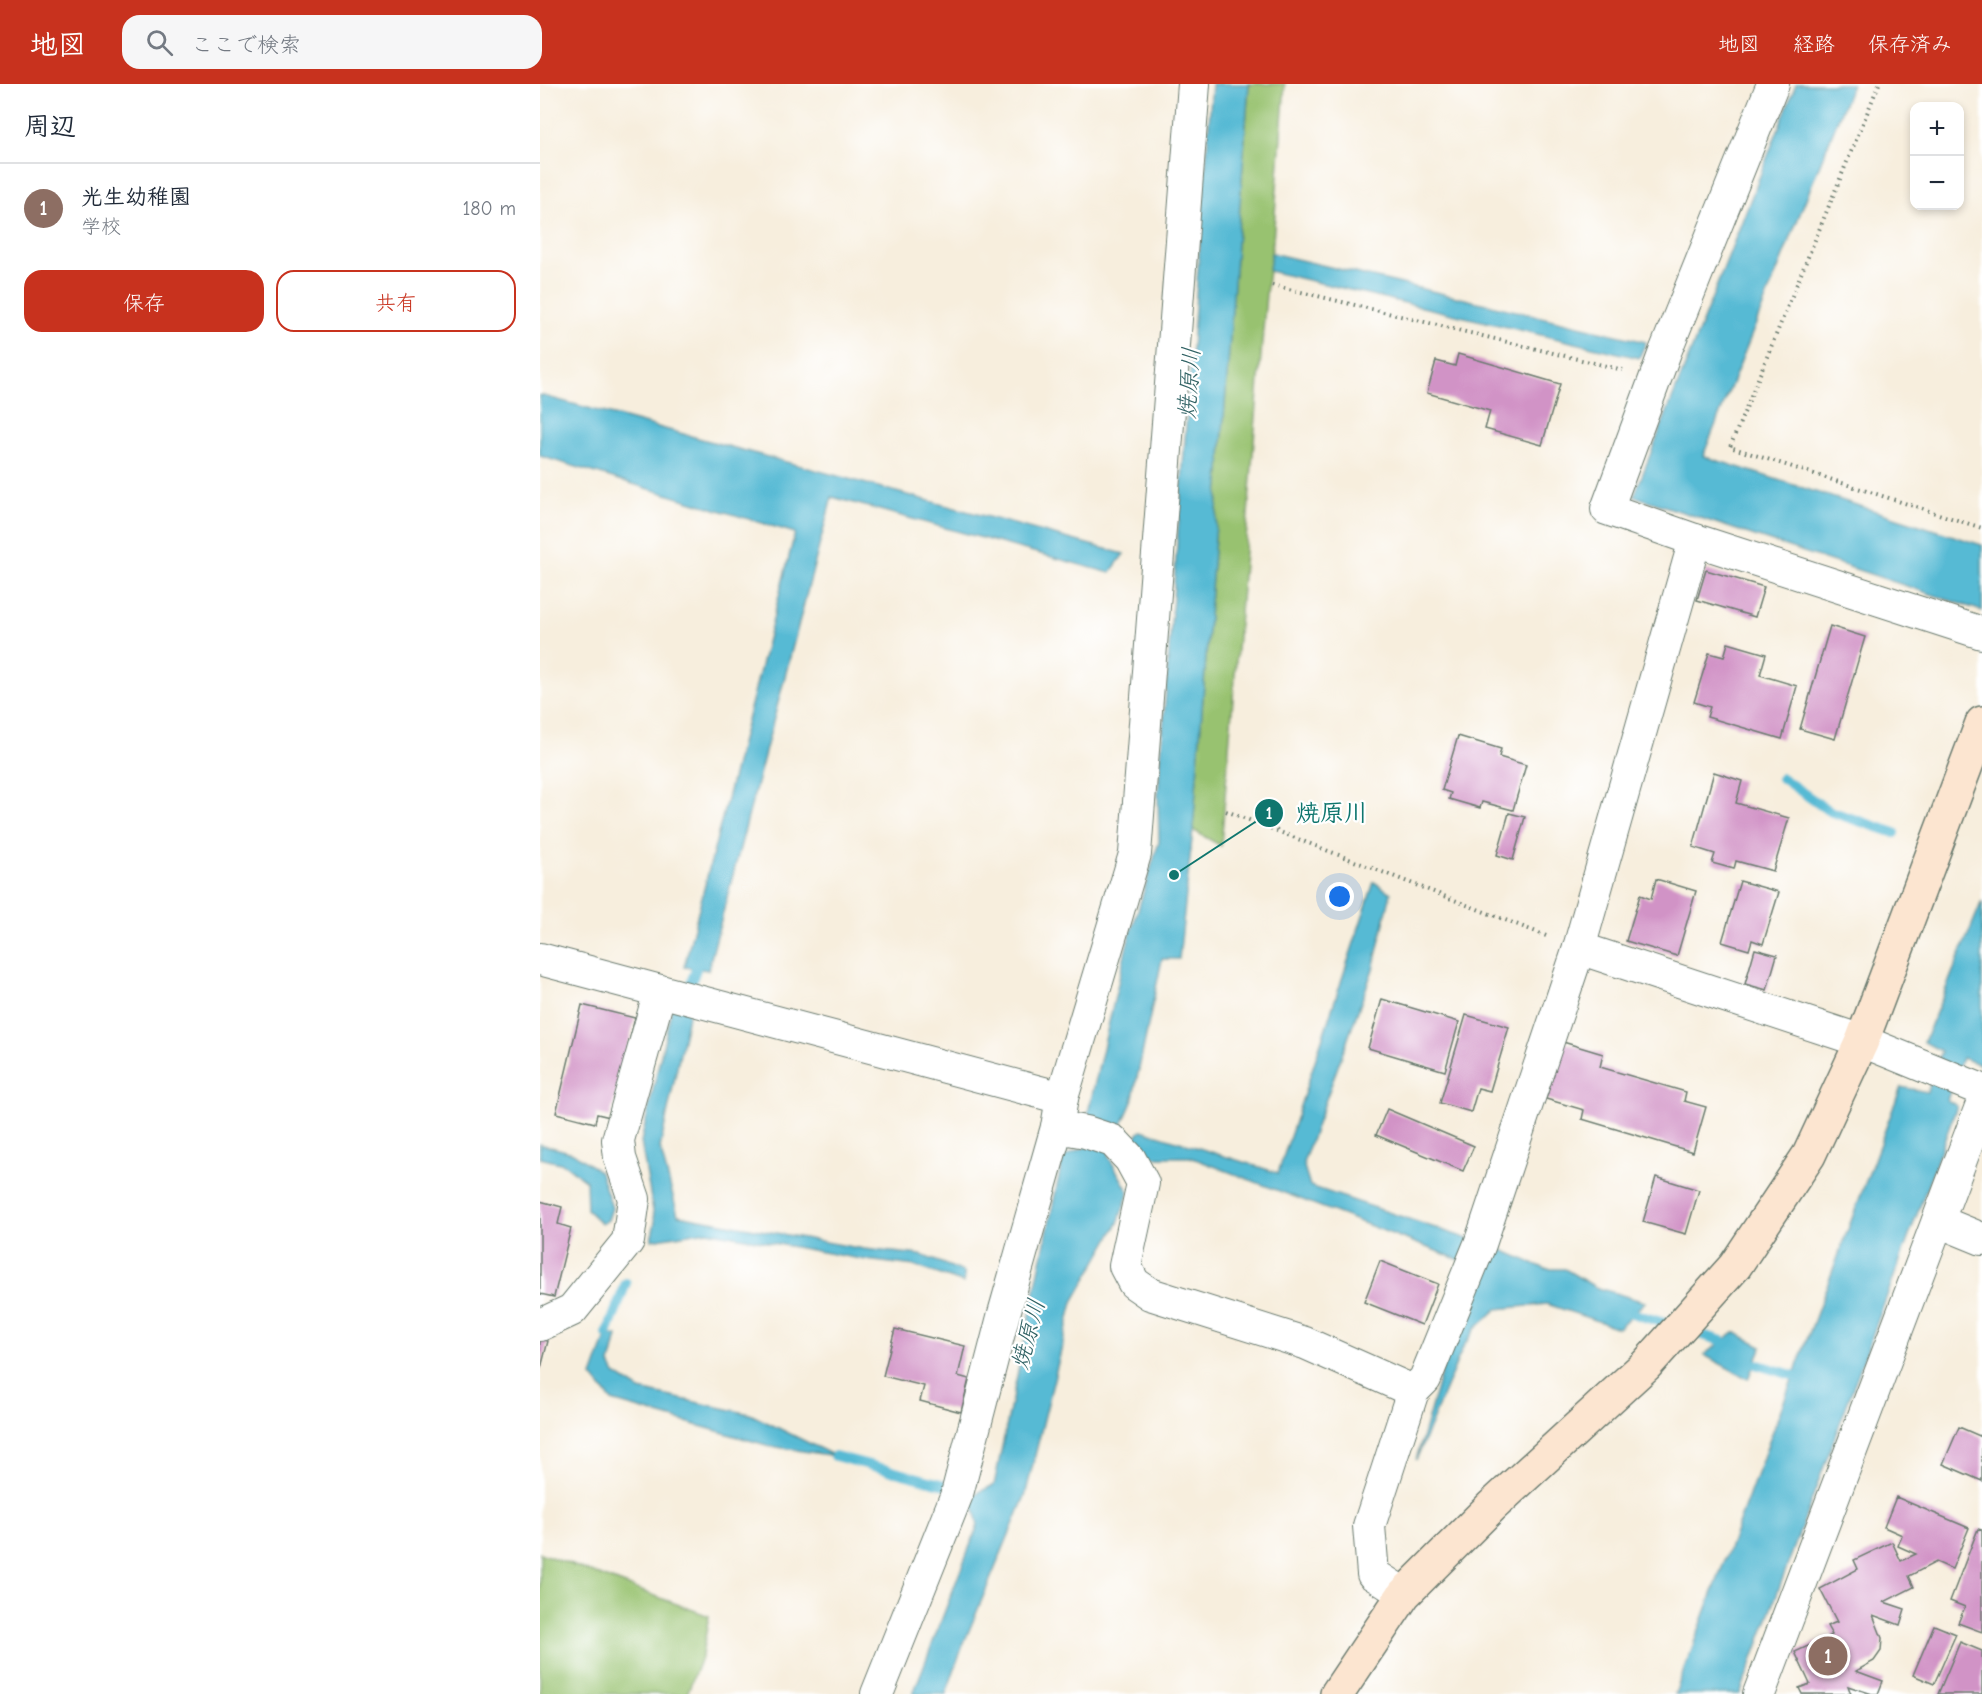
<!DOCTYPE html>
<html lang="ja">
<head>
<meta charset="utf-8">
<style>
	body { margin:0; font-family:"Comic Neue","Klee One",sans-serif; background:#f6f6f7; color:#1f2937 }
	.controls { position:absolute; right:18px; top:18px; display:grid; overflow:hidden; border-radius:12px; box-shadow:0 3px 9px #0003 }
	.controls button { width:54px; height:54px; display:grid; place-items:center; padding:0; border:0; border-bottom:2px solid #e0e1e3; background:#fff; color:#1f2937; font:30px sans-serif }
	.you { position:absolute; left:800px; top:813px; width:21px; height:21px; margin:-15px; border:4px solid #fff; border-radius:50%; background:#1a73e8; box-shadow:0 0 0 9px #1a73e833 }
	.badge { display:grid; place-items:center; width:39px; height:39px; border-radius:50%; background:#c8321e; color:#fff; font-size:20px; font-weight:700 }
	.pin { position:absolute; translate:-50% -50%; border:3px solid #fff; box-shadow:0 2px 6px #0006 }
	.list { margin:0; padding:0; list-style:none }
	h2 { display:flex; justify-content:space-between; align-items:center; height:78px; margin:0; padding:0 24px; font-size:26px }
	h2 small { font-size:20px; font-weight:400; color:#747a83 }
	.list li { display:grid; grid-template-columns:39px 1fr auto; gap:18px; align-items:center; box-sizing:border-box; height:90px; padding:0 24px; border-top:2px solid #e0e1e3 }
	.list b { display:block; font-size:22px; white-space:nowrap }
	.list p { margin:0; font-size:20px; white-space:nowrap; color:#747a83 }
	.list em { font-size:20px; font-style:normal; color:#747a83 }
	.actions { display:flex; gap:12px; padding:18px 24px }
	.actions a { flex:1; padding:14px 0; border:2px solid #c8321e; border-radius:18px; text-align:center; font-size:21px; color:#c8321e }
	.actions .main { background:#c8321e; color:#fff }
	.icon { flex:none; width:33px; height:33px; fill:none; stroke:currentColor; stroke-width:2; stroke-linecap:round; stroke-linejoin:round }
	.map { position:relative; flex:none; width:1442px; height:1610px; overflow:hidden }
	header { display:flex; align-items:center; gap:36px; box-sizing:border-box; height:84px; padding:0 30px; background:#c8321e; color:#fff }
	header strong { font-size:28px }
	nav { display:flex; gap:33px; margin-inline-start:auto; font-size:21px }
	.search { width:420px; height:54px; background:#f6f6f7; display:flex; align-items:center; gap:15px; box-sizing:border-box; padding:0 21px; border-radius:18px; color:#747a83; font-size:22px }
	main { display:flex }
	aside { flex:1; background:#fff }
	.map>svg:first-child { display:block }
	.green { fill:#98c26f; stroke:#5c8052; stroke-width:1.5 }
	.water { fill:#56bad4; stroke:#3a7c84; stroke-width:1.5 }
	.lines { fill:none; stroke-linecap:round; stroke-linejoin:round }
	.stream { stroke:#56bad4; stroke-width:10 }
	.building { fill:#d193c6 }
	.street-casing { stroke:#6b7b6f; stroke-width:34 }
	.secondary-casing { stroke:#6b7b6f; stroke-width:36 }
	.path { stroke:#6b7b6f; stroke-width:4; stroke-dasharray:1.5 4.5; stroke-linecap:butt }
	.street { stroke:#fff; stroke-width:32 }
	.secondary { stroke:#fce5d0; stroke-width:33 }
	.labels { text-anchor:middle; stroke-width:4.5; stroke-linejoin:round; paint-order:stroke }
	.water-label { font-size:24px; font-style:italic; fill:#306264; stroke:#fff }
	.leader { fill:none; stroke:#0f766e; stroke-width:2 }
	.callout-dot { fill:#0f766e; stroke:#fff; stroke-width:2 }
	.mark-label { font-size:18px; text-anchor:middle; font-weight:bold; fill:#fff }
	.callout-label { font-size:24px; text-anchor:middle; font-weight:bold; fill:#0f766e; stroke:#fff; stroke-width:4.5; stroke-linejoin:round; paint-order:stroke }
</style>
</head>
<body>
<header>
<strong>地図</strong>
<div class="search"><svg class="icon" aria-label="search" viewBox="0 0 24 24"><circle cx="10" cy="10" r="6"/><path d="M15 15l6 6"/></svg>ここで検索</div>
<nav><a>地図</a><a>経路</a><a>保存済み</a></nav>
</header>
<main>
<aside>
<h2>周辺<small></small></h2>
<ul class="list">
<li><span class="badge" style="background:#8d6e63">1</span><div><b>光生幼稚園</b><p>学校</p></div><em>180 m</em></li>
</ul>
<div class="actions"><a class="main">保存</a><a>共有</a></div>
</aside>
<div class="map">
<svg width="1442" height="1610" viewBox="0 0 1442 1610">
	<rect width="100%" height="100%" fill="#fff"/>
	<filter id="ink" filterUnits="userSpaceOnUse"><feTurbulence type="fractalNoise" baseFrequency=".0167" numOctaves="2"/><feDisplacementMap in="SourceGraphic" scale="12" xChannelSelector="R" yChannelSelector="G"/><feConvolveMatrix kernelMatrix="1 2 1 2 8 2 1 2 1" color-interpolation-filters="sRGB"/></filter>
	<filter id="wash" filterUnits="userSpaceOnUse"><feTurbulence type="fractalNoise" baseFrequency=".008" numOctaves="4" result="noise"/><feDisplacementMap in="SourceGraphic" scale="24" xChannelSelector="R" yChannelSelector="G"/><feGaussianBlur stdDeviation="1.35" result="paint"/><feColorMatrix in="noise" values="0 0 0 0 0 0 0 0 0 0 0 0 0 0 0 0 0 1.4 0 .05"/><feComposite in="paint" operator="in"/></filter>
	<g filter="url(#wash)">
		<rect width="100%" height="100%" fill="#f7eedd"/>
		<g class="green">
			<polygon points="709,0 745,0 733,156 726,210 681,762 653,746"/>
			<polygon points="0,1469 169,1532 162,1571 147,1610 0,1610"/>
		</g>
		<g class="water">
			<polygon points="672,0 709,0 653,746 639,875 622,875 592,1018 568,1072 589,1108 578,1139 533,1218 485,1412 423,1561 406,1610 373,1610 438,1441 431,1412 454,1401 523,1073 546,1063 547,1033 587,861 619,758 618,711"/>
			<polygon points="1256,0 1312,0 1163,372 1442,461 1442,527 1094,412"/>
			<polygon points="731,169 1106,258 1099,274 729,187"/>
			<polygon points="0,311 584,470 570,489 292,413 168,886 144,883 255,449 0,372"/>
			<polygon points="834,798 851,809 833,885 763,1079 770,1102 931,1156 920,1176 650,1073 611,1073 591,1057 602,1046 738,1089"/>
			<polygon points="1442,817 1442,981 1422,974 1407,1016 1417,1022 1200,1610 1135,1610 1361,1003 1387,1008 1401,967 1384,958"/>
			<polygon points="132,923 149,927 120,1064 138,1131 324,1165 381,1171 424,1188 424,1199 375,1182 326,1176 167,1147 111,1156 115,1138 101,1058"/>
			<polygon points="0,1060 33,1069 60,1088 72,1124 68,1136 62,1140 47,1126 46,1097 24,1080 0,1074"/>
			<polygon points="953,1162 1006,1185 1025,1185 1055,1203 1105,1218 1078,1244 1007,1220 957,1225 935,1245 923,1263 876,1376 905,1275"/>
			<polygon points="1194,1248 1222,1262 1208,1295 1164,1271"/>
			<polygon points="67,1250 77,1252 70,1280 75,1290 100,1306 210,1330 295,1372 230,1362 72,1317 52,1292"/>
		</g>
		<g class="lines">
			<g class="stream">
				<polyline points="1242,694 1289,727 1355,749"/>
				<polyline points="147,910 156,885"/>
				<polyline points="1079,1225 1182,1257 1192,1264"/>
				<polyline points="67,1250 86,1199"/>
				<polyline points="1204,1273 1215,1280 1265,1295"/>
				<polyline points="295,1372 405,1401"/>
			</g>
		</g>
		<g id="blocks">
			<g class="building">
				<polygon points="918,270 1020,300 1002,361 945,345 950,327 887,309 896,277 915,282"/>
				<polygon points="1166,486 1224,503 1215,533 1157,516"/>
				<polygon points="1290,542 1325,553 1295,655 1260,645"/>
				<polygon points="1188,559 1226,570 1220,591 1257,602 1242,655 1167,633 1170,623 1154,618 1169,569 1184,573"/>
				<polygon points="918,652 961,665 959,673 986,681 973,726 942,718 940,724 909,715 911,709 902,706"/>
				<polygon points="1174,688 1202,697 1196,719 1249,734 1233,787 1196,777 1194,785 1172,779 1175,770 1153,763"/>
				<polygon points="969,729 985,733 973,776 957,771"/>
				<polygon points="1116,795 1156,807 1137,872 1086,857 1100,811 1111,815"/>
				<polygon points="1200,797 1239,808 1223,860 1212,856 1209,866 1182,858"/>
				<polygon points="1215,865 1237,871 1227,906 1205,900"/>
				<polygon points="842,915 919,938 905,987 828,964"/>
				<polygon points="42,921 95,934 70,1033 57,1030 55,1039 16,1029"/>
				<polygon points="926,931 969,943 950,1007 938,1004 931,1028 900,1019"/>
				<polygon points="1023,958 1063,970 1060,983 1146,1008 1144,1017 1166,1023 1153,1068 1042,1035 1044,1026 1006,1015"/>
				<polygon points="847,1025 934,1062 923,1087 836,1051"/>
				<polygon points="1116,1093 1159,1106 1146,1150 1103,1138"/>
				<polygon points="0,1117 22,1123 18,1140 31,1144 14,1213 0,1210"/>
				<polygon points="840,1177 898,1200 882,1241 824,1218"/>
				<polygon points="355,1245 425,1262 418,1292 429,1295 421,1328 380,1317 384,1302 343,1292"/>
				<polygon points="0,1255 8,1257 1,1284 0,1284"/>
				<polygon points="1419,1343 1442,1353 1442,1397 1403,1380"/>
				<polygon points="1356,1413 1429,1444 1412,1485 1396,1478 1369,1492 1374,1503 1344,1518 1365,1525 1360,1541 1333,1531 1342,1554 1341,1567 1334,1577 1316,1587 1343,1597 1338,1610 1332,1610 1308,1602 1311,1610 1262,1610 1259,1604 1270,1600 1255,1568 1292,1551 1287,1542 1297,1538 1280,1505 1318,1485 1314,1476 1352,1458 1361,1477 1376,1470 1358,1462 1362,1451 1344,1443"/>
				<polygon points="1438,1445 1442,1446 1442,1548 1418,1539 1425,1523 1410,1517"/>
				<polygon points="1394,1541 1416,1550 1394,1600 1373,1591"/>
				<polygon points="1420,1558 1442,1567 1442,1610 1398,1610"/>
			</g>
		</g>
	</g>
	<g filter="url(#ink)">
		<use href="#blocks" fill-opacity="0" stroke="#6b7b6f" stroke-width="1.5"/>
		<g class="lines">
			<defs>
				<g id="street">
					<polyline points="1233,0 1125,268 1067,425 1155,456 1442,549"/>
					<polyline points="1039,864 1322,957 1442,1006"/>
					<polyline points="0,875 522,1014 517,1043 546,1048 573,1057 590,1075 603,1099 585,1182 594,1199 610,1210 765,1259 873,1307 885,1295 940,1160 1039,864 1155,456"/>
					<polyline points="522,1014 595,770 654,0"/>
					<polyline points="1398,1137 1442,1155"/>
					<polyline points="0,1241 32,1226 88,1157 94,1115 80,1074 78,1056 120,907"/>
					<polyline points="864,1510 833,1490 829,1442 873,1307"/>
					<polyline points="337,1610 417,1410 463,1233 517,1043"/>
					<polyline points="1219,1610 1442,1020"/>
				</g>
				<polyline id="secondary" points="797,1610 864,1510 952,1422 1106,1281 1195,1182 1269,1071 1322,957 1442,639"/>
			</defs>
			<use href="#street" class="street-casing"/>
			<use href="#secondary" class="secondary-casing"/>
			<g class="path">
				<polyline points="1339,0 1190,363 1442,444"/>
				<polyline points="732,201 1083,286"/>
				<polyline points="686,727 1009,853"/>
			</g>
			<use href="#street" class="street"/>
			<use href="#secondary" class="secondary"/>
		</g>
	</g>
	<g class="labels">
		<g class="water-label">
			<text transform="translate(649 299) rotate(-86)" y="8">焼原川</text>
			<text transform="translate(488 1250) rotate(-75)" y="8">焼原川</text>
		</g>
	</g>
	<path class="leader" d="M634 791L729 729"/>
	<g class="callout-dot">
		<circle cx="634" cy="791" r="6"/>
		<circle cx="729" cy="729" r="15"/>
	</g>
	<g class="mark-label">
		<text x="729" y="735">1</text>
	</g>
	<g class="callout-label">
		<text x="792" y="737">焼原川</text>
	</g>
</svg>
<div class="controls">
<button>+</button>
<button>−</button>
</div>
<div class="you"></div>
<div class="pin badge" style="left:1288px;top:1572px;background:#8d6e63">1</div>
</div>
</main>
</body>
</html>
